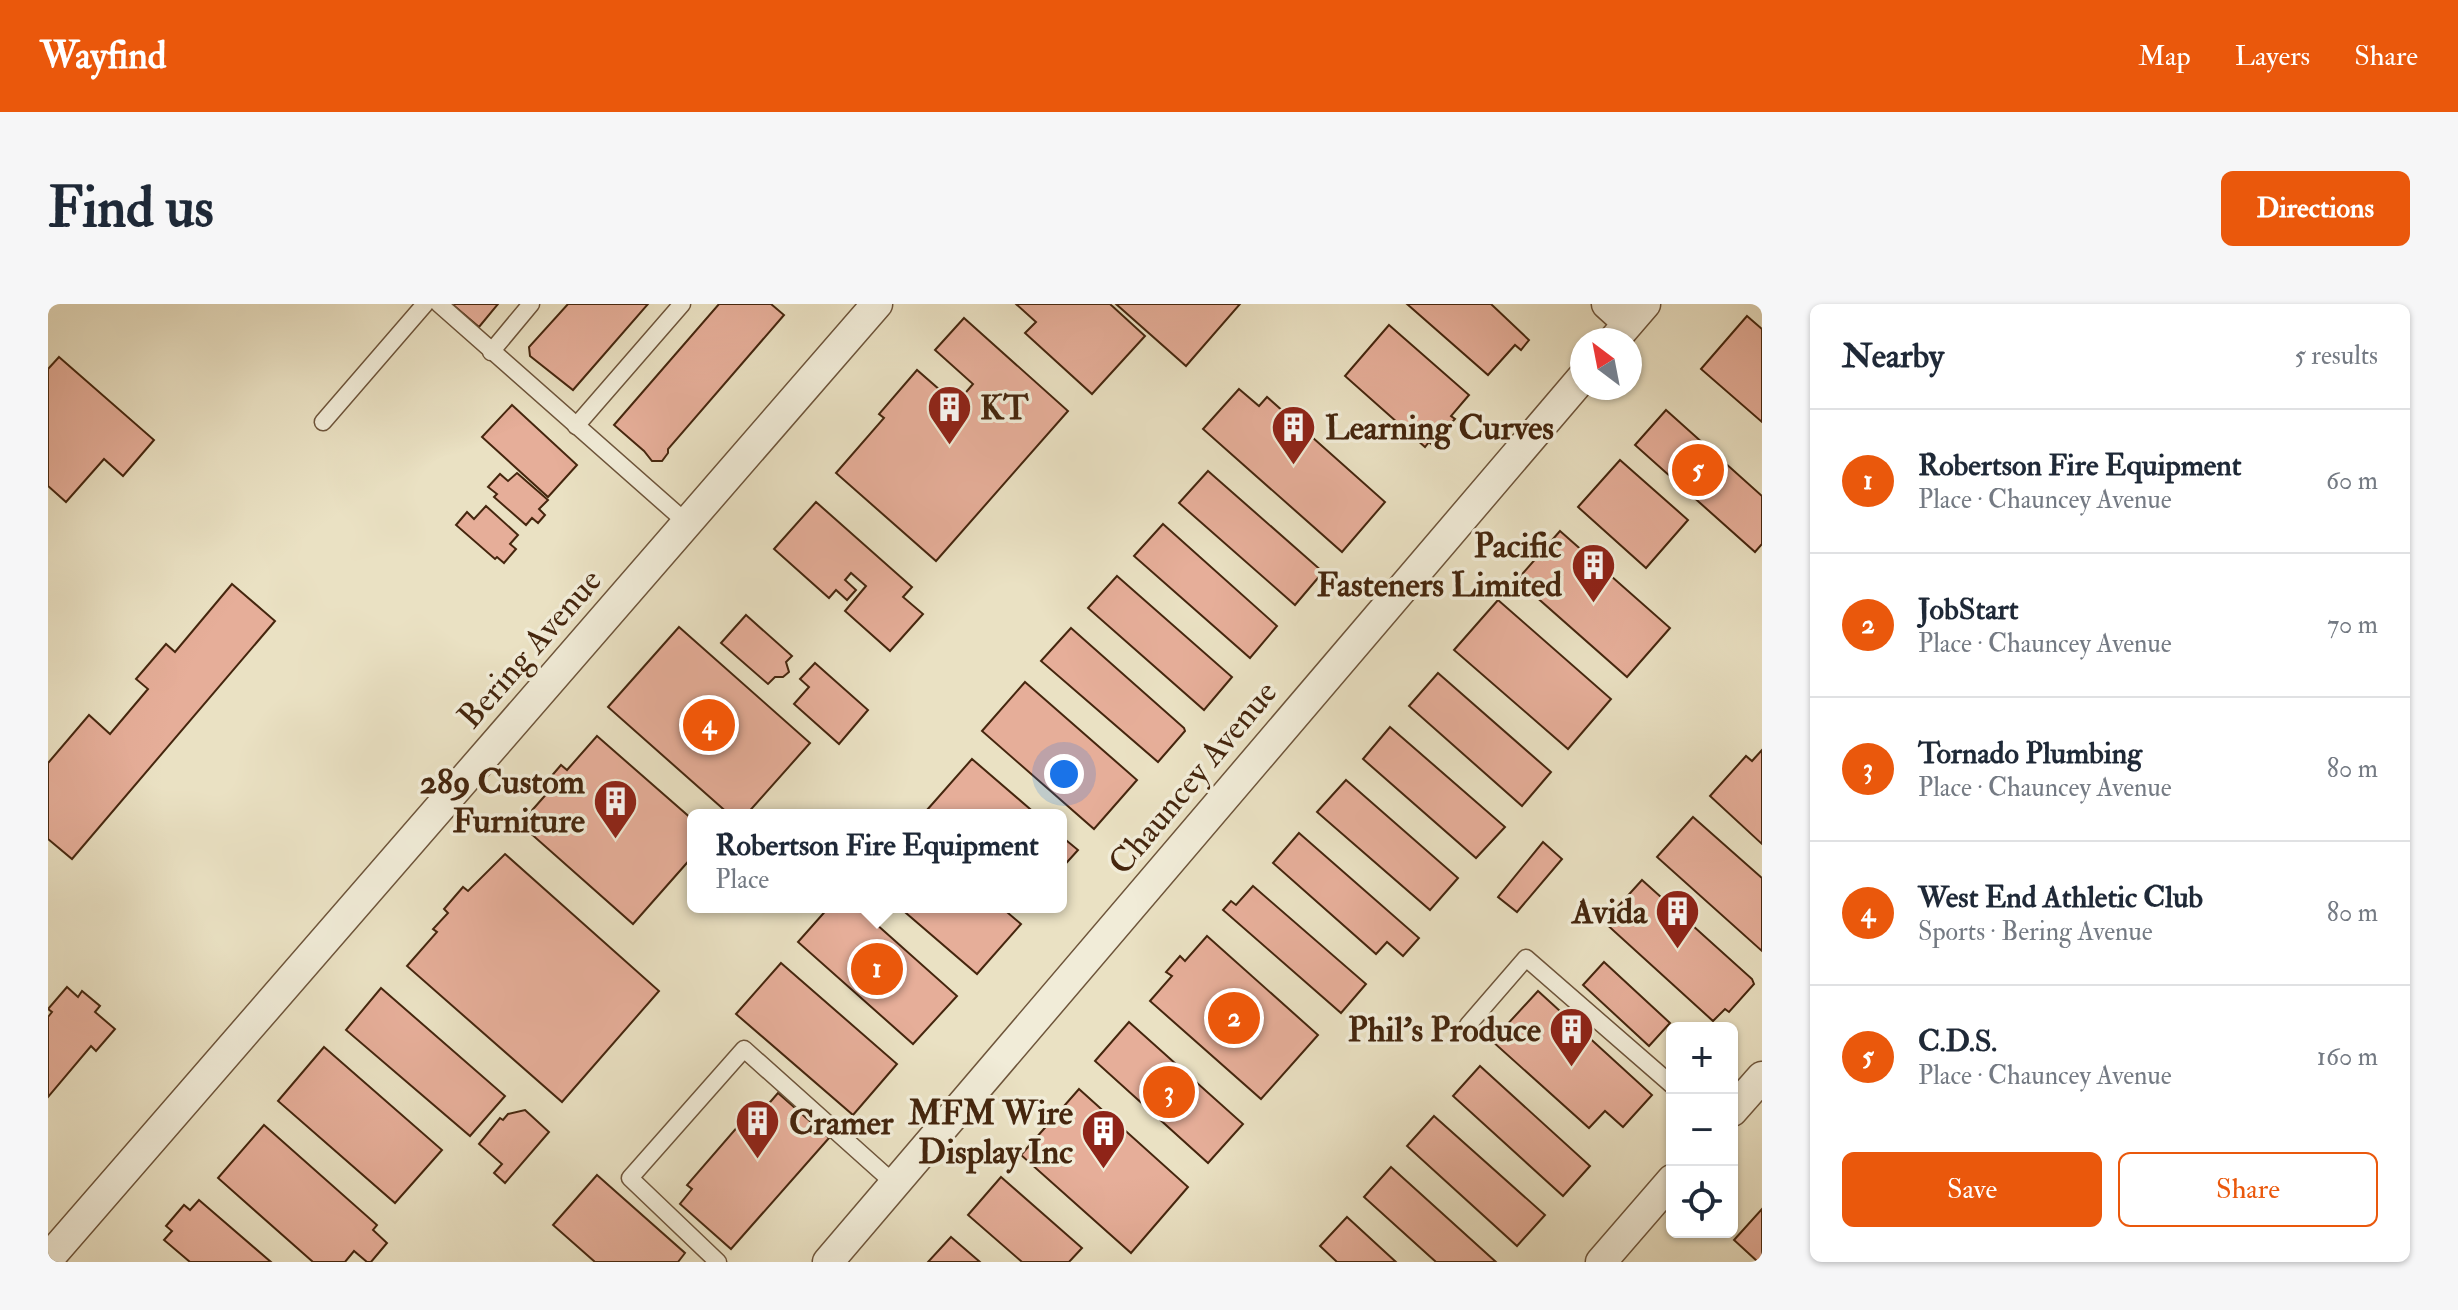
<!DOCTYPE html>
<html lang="en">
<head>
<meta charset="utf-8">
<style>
	body { margin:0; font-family:"IM FELL Double Pica",serif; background:#f6f6f7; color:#1f2937 }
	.controls { position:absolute; right:24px; bottom:24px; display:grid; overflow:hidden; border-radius:12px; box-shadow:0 2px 6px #0004 }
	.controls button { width:72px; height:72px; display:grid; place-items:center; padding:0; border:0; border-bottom:2px solid #e0e1e3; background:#fff; color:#1f2937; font:40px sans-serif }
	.compass { position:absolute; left:1522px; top:24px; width:72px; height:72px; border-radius:50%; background:#fff; box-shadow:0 2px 6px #0004; rotate:328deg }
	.you { position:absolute; left:1016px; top:470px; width:28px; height:28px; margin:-20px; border:6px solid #fff; border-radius:50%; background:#1a73e8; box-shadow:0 0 0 12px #1a73e833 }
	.badge { display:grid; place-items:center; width:52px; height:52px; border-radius:50%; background:#ea580c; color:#fff; font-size:26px; font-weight:700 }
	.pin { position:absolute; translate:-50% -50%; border:4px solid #fff; box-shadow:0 2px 8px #0006 }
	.popup { position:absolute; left:639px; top:505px; width:380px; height:104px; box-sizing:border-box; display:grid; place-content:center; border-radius:12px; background:#fff; filter:drop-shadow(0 2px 6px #0005); font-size:26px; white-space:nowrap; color:#747a83 }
	.popup b { font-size:30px; color:#1f2937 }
	.popup::after { content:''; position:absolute; left:50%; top:100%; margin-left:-16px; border:16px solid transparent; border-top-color:#fff }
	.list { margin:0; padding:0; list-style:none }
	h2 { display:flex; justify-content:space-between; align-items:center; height:104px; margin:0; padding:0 32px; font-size:34px }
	h2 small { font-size:26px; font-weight:400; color:#747a83 }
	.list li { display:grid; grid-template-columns:52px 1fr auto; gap:24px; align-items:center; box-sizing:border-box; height:144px; padding:0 32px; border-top:2px solid #e0e1e3 }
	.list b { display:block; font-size:30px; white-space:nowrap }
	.list p { margin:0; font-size:26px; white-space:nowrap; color:#747a83 }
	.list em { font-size:26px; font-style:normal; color:#747a83 }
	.actions { display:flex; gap:16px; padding:24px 32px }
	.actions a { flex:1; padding:18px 0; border:2px solid #ea580c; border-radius:12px; text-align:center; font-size:28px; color:#ea580c }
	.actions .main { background:#ea580c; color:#fff }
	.icon { flex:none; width:44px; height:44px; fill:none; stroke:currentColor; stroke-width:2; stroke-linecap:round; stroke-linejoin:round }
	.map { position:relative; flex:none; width:1714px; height:958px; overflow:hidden; border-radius:12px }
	header { display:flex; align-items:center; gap:48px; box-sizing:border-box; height:112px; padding:0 40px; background:#ea580c; color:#fff }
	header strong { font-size:38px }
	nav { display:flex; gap:44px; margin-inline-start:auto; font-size:28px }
	.intro { display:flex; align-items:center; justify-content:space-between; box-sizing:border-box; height:192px; padding:0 48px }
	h1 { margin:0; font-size:56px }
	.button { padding:20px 36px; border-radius:12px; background:#ea580c; color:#fff; font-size:28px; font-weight:700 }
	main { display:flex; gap:48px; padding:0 48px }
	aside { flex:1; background:#fff; border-radius:12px; box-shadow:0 2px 6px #0004 }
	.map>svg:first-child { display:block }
	.building { fill:#e6ae99; stroke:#45260e; stroke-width:2 }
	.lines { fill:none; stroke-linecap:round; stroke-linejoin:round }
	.service-casing { stroke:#6e553b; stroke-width:19 }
	.minor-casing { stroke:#6e553b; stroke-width:33 }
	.service { stroke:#f1ecd8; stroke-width:16 }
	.minor { stroke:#f1ecd8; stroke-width:30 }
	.labels { text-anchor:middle; stroke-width:7; stroke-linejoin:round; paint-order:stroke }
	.poi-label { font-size:34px; font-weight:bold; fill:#45260e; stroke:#f1ecd8; text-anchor:end }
	.street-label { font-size:34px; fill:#45260e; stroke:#f1ecd8 }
</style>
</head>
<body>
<header>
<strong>Wayfind</strong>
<nav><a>Map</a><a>Layers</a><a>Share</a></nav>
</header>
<div class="intro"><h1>Find us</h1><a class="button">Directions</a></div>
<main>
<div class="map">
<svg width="1714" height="958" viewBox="0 0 1714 958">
	<rect width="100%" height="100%" fill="#eae1c3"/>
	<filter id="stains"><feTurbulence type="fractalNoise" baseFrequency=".0025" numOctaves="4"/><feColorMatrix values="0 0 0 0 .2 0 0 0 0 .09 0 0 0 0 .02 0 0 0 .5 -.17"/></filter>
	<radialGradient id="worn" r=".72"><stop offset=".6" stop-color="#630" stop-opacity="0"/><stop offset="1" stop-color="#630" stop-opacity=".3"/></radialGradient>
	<g class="building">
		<polygon points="404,0 450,0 431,23"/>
		<polygon points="520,0 600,0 525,86 482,52 481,43"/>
		<polygon points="671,0 723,0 736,11 620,145 620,149 614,157 604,157 596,147 566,121"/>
		<polygon points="968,0 1062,0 1097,32 1044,90 977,29 988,18"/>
		<polygon points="1068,0 1192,0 1138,62"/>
		<polygon points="1359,0 1443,0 1481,36 1473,46 1467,41 1440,71"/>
		<polygon points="1699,12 1714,25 1714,118 1653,65"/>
		<polygon points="916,14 1020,107 888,257 788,169 836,114 831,110 869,66 908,100 925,80 887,46"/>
		<polygon points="1341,21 1421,91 1403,112 1407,115 1384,141 1381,138 1377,143 1297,72"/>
		<polygon points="11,53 106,136 75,172 56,155 18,198 0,182 0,65"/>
		<polygon points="1191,85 1211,102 1219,93 1337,198 1294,248 1155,125"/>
		<polygon points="464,101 529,161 500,193 434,133"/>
		<polygon points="1618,106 1714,192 1714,240 1707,248 1587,141"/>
		<polygon points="1572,156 1640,216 1598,264 1530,203"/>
		<polygon points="1160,167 1275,268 1247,301 1131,199"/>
		<polygon points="469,169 500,196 491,205 497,211 490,219 484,214 478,221 446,193 449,190 440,183 452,170 460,177"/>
		<polygon points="768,198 864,283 855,293 875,310 842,347 797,307 818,282 803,269 797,276 808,286 799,296 788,286 781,294 726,245"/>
		<polygon points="438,202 470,231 462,240 468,245 456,259 449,253 447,255 408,221 419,208 426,215"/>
		<polygon points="1115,220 1229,322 1202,354 1086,252"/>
		<polygon points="1512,227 1622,324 1579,373 1469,276"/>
		<polygon points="1069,272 1184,373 1156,406 1040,304"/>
		<polygon points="184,280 227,317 24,555 0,535 0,459 41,411 62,430 100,385 88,375 118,340 127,348"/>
		<polygon points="1450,296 1563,395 1520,445 1406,346"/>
		<polygon points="698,311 744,352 738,358 741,368 735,373 727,373 720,380 673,339"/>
		<polygon points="631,323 762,439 698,511 682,511 560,403"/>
		<polygon points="1023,324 1136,424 1137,427 1110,458 993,357"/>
		<polygon points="767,359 820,406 791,440 746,400 761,383 752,375"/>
		<polygon points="1390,369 1503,468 1474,502 1361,402"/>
		<polygon points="977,378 1089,476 1046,525 934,427"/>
		<polygon points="1342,423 1457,523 1428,554 1315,455"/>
		<polygon points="549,432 645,516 645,552 585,620 472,520 501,487 495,482 513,461 519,466"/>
		<polygon points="1714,446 1714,540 1662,492 1698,452 1704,457"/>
		<polygon points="924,455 989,511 885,511 879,506"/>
		<polygon points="1298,476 1410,574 1382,606 1269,508"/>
		<polygon points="1645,513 1714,574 1714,647 1609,553"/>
		<polygon points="1251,529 1371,634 1355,652 1339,638 1328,650 1225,559"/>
		<polygon points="1013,532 1030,546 1013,565"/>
		<polygon points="1495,538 1514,555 1469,608 1450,593"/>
		<polygon points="457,550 611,687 514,798 359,662 389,628 385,625 400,609 396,605 415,583 420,587"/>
		<polygon points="1594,576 1704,675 1706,680 1681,708 1677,705 1665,717 1556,618"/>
		<polygon points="1205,582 1318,680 1293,709 1175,606 1183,597 1188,601"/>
		<polygon points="781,603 809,603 909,692 865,740 750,638"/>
		<polygon points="851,603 953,603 973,620 929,670"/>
		<polygon points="1159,632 1270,731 1213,795 1102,697 1124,672 1118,668 1132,652 1137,657"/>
		<polygon points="1556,658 1622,719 1601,742 1535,681"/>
		<polygon points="733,659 849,760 805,811 688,710"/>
		<polygon points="19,683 30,693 34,687 52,702 47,708 67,725 48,747 43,742 0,793 0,713 4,708 0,705"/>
		<polygon points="333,684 457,792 422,832 298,726"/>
		<polygon points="1490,687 1604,791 1575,823 1557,807 1541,824 1444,737"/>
		<polygon points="1081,718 1195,820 1160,859 1047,757"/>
		<polygon points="276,743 394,846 347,899 230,797"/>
		<polygon points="1432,762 1542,862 1515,892 1405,792"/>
		<polygon points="1031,785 1140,883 1083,949 973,851"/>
		<polygon points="730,789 781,834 683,945 632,900 644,885 639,881 711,798 717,804"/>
		<polygon points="477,806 501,828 457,879 446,869 454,860 431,840 452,814 455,816 460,810"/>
		<polygon points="1386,812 1497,911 1469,942 1359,842"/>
		<polygon points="216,821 329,921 325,926 339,939 323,958 319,958 306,947 297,958 265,958 170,874"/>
		<polygon points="1343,863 1448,958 1388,958 1316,893"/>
		<polygon points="549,871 637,949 630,958 547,958 505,921"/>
		<polygon points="953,873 1034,944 1021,958 974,958 920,911"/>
		<polygon points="151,896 223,958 142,958 116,936 124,927 118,922 136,901 142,906"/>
		<polygon points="1714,905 1714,958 1710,958 1686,936"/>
		<polygon points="1299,913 1348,958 1289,958 1272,942"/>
		<polygon points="903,933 932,958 880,958"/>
	</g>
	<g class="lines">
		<defs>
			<g id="service">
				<polyline points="391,0 639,219"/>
				<polyline points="443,48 483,0"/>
				<polyline points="275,118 377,0"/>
				<polyline points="528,122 634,0"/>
				<polyline points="1420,721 1478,654 1624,781"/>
				<polyline points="670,958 582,874 696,745 848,881"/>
			</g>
			<g id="minor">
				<polyline points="1559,0 1580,19"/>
				<polyline points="1566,36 1597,0"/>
				<polyline points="1684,807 1714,773"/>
				<polyline points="0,955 829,0"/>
				<polyline points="780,958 1534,74"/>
				<polyline points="1553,958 1624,876"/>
			</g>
		</defs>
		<use href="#service" class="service-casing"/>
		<use href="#minor" class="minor-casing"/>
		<use href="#service" class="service"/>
		<use href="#minor" class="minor"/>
	</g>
	<defs>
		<symbol id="building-pin" viewBox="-11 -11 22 30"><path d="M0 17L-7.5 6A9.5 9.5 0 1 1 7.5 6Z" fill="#8f2418" stroke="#f1ecd8"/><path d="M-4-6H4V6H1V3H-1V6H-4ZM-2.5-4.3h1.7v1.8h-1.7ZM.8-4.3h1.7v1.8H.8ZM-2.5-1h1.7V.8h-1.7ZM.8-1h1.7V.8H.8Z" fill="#fff"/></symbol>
	</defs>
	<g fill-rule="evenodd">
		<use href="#building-pin" x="876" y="78" width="51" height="69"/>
		<use href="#building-pin" x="1220" y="98" width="51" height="69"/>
		<use href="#building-pin" x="1520" y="236" width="51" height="69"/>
		<use href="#building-pin" x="542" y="472" width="51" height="69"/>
		<use href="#building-pin" x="1604" y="582" width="51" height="69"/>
		<use href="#building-pin" x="1498" y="700" width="51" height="69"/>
		<use href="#building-pin" x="684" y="792" width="51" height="69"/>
		<use href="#building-pin" x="1030" y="802" width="51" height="69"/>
	</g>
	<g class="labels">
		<g class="poi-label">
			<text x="932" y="115" text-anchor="start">KT</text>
			<text x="1277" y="135" text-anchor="start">Learning Curves</text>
			<text x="1514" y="253">Pacific<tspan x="1514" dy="39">Fasteners Limited</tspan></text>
			<text x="537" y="489">289 Custom<tspan x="537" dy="39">Furniture</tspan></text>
			<text x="1599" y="619">Avida</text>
			<text x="1493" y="737">Phil’s Produce</text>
			<text x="1025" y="820">MFM Wire<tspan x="1025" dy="39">Display Inc</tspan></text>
			<text x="741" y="830" text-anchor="start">Cramer</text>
		</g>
		<g class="street-label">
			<text transform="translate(481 344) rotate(-49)" y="12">Bering Avenue</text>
			<text transform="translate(1144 473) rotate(-50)" y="12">Chauncey Avenue</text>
		</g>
	</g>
	<rect width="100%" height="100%" filter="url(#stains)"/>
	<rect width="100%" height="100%" fill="url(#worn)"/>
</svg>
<div class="controls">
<button>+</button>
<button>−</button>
<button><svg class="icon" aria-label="locate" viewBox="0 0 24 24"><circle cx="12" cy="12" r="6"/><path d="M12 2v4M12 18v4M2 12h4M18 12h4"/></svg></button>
</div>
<svg class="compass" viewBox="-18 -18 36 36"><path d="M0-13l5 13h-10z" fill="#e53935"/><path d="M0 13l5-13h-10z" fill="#747a83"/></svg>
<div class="you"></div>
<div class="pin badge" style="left:829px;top:665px">1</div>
<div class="popup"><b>Robertson Fire Equipment</b>Place</div>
<div class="pin badge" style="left:1186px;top:714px">2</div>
<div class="pin badge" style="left:1121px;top:788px">3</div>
<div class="pin badge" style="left:661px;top:421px">4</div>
<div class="pin badge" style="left:1650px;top:166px">5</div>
</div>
<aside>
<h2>Nearby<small>5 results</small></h2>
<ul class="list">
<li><span class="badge">1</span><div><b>Robertson Fire Equipment</b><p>Place · Chauncey Avenue</p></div><em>60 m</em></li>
<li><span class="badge">2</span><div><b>JobStart</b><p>Place · Chauncey Avenue</p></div><em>70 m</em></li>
<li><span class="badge">3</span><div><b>Tornado Plumbing</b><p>Place · Chauncey Avenue</p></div><em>80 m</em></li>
<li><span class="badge">4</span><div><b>West End Athletic Club</b><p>Sports · Bering Avenue</p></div><em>80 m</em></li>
<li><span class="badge">5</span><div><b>C.D.S.</b><p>Place · Chauncey Avenue</p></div><em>160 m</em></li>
</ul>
<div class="actions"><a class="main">Save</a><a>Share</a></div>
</aside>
</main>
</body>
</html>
